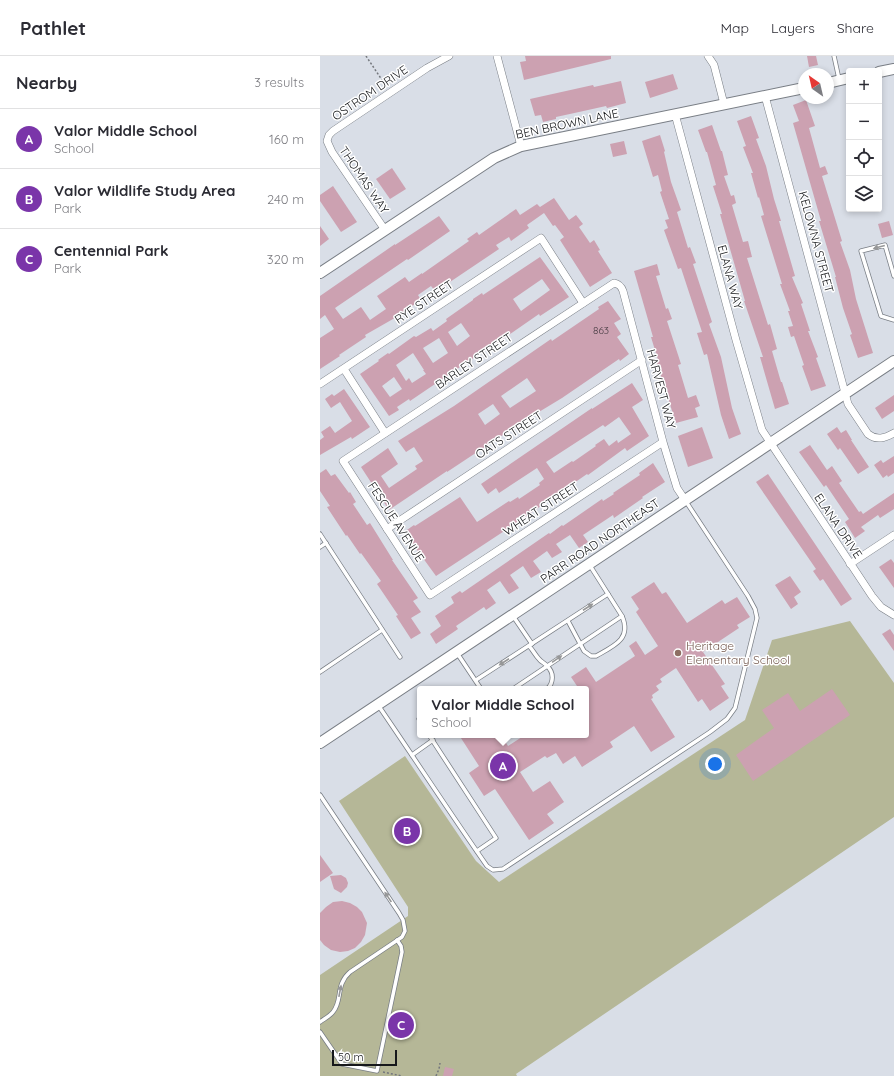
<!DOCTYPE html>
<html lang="en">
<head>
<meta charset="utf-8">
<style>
	body { margin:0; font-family:Quicksand,sans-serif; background:#f2f2f3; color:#2b2b33 }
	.controls { position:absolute; right:12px; top:12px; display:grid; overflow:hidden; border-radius:4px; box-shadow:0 2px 6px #0003 }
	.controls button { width:36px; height:36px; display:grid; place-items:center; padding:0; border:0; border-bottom:1px solid #e1e1e2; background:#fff; color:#2b2b33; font:20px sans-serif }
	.compass { position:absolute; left:478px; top:12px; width:36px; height:36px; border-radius:50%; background:#fff; box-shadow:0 2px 6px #0003; rotate:326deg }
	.scale { position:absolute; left:12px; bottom:10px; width:65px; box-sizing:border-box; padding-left:4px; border:2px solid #16181b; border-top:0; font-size:11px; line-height:14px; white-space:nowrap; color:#16181b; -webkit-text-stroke:3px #fff; paint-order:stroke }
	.you { position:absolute; left:395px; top:708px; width:14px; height:14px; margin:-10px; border:3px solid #fff; border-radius:50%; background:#1a73e8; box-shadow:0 0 0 6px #1a73e833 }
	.badge { display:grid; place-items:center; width:26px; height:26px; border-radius:50%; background:#7a35a9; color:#fff; font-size:13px; font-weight:700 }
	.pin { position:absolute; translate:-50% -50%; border:2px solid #fff; box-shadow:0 1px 4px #0006 }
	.popup { position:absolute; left:97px; top:630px; width:172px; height:52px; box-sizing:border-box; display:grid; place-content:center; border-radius:4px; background:#fff; filter:drop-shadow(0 1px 3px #0005); font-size:13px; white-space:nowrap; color:#7c7c81 }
	.popup b { font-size:15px; color:#2b2b33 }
	.popup::after { content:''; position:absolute; left:50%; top:100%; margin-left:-8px; border:8px solid transparent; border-top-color:#fff }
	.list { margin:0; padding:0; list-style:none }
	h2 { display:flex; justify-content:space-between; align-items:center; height:52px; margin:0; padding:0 16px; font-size:17px }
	h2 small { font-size:13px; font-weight:400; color:#7c7c81 }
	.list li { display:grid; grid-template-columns:26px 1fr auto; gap:12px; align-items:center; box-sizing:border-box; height:60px; padding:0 16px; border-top:1px solid #e1e1e2 }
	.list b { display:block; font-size:15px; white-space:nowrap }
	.list p { margin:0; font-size:13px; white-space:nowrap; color:#7c7c81 }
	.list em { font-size:13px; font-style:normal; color:#7c7c81 }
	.icon { flex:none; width:22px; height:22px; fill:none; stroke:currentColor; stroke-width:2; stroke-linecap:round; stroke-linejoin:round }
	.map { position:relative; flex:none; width:574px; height:1020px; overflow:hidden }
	header { display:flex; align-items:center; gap:24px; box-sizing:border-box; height:56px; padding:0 20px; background:#fff; border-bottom:1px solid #e1e1e2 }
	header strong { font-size:19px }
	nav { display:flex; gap:22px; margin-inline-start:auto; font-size:14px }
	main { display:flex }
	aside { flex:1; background:#fff }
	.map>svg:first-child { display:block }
	.green { fill:#b5b797 }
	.building { fill:#cca1b1; fill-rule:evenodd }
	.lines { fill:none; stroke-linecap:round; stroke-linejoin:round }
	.lane-casing { stroke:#797e85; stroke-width:5 }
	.street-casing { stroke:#797e85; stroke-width:8 }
	.secondary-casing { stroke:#797e85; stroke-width:12 }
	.path { stroke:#73767c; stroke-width:1.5; stroke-dasharray:2 2; stroke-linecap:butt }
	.lane { stroke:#fff; stroke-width:3.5 }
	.street { stroke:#fff; stroke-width:7 }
	.secondary { stroke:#fff; stroke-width:10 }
	.oneway { fill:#969798 }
	.education-dot { fill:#8d6e63; stroke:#fff; stroke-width:1.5 }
	.labels { text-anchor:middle; stroke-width:3; stroke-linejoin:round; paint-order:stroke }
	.number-label { font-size:10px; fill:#443a40 }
	.street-label { font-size:12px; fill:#16181b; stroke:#fff }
	.education-label { font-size:12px; fill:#785e54; stroke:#fff; text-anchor:start }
</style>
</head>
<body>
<header>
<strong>Pathlet</strong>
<nav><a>Map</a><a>Layers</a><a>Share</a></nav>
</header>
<main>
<aside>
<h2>Nearby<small>3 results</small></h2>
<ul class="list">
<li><span class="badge">A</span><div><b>Valor Middle School</b><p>School</p></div><em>160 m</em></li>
<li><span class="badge">B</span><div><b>Valor Wildlife Study Area</b><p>Park</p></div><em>240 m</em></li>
<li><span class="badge">C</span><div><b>Centennial Park</b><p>Park</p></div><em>320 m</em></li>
</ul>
</aside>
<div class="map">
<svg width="574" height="1020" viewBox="0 0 574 1020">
	<rect width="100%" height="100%" fill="#d9dee7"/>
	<polygon class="green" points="530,565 574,627 574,761 196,1018 197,1020 0,1020 0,919 88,860 88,851 19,745 85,700 156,805 179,826 425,664 452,584"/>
	<g class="building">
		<polygon points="205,0 291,0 291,3 204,24 200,6 206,5"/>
		<polygon points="487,0 496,0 498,9 489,11"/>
		<polygon points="353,18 358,33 330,42 325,26"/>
		<polygon points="301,25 306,47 287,52 286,50 259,56 236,61 236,63 223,66 221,59 215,60 210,43 273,29 274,31"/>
		<polygon points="486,44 495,70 489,72 500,112 505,110 508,118 502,120 522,185 520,186 530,214 536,243 553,297 538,302 530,279 532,278 523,252 515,221 516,221 499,165 501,165 473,67 479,65 473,49"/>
		<polygon points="431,60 439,82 436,83 446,110 454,143 461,165 459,165 475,220 472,221 483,247 481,248 490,275 488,275 498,301 496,302 506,330 491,335 482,310 484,309 474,280 471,281 468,271 473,270 468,255 470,255 460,228 462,228 441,160 444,159 439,141 438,142 431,117 433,117 423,91 426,90 417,65"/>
		<polygon points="392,69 401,95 402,95 408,119 404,120 411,140 414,139 416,147 412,149 423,186 428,185 432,201 427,202 448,269 450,268 457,293 452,295 461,326 462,326 469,348 455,353 440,301 443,301 424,245 425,245 400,158 402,158 393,130 396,129 387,96 386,96 378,74"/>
		<polygon points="340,79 345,95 344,96 351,126 361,154 357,156 368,192 370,191 376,207 373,208 392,266 389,268 401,301 412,352 421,378 409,383 401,359 387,298 384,299 377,277 382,276 361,212 358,213 344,174 348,172 345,164 349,163 340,136 342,135 338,119 333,121 322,85"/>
		<polygon points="304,85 307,98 293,101 290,88"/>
		<polygon points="72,112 86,133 70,143 56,123"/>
		<polygon points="13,130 37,166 21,176 0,145 0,139"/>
		<polygon points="234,142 249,164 256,159 263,168 259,171 270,187 274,184 280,194 278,195 292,217 270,231 240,184 244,181 235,169 233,170 224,157 207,169 209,172 198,180 191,185 189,181 176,189 179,193 124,230 115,235 111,230 98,239 101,244 73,263 45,279 46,281 19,299 20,300 0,313 0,282 14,273 5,259 0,263 0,240 65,195 75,188 75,189 119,160 130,175 88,204 87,203 15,252 23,263 41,251 50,264 66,253 57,240 66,234 85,221 89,226 102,217 102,218 149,185 147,183 157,176 159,179 196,153 200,159 217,148 220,151"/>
		<polygon points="569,165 573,179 562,182 558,168"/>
		<polygon points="0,170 9,183 0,190"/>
		<path d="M220,201L249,241L220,260L219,258L183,283L184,284L175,290L174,288L90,345L89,343L77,351L79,354L69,360L40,318L59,305L58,304L68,297L69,298L94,280L96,281L111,272L113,275L127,265L126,263L153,244V243L162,237L163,239ZM222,223L230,234L201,255L193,243ZM141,267L150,280L137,290L128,276ZM119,282L128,297L113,307L103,292ZM93,297L104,314H103L106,318L92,327L89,322L86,325L76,309ZM74,321L82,333L70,341L62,330Z"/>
		<polygon points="337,208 340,219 336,220 346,253 348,252 352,263 347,265 361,308 358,309 368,342 376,339 380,350 375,352 378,361 356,367 336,305 338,304 331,281 333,281 314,215"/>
		<path d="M288,245L301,263L294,267L301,278L297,281L309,298L300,305L299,303L242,342L204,365L127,416V415L69,454L41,411L68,392L78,408L61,420L69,432L97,413L95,410L103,405L94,391L86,396L78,385L134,350L231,283L232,285L279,253L278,251ZM207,322L216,335L190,352L181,340ZM173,348L180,358L165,369L158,358Z"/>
		<path d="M312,327L323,344L312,351L329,380L307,395L305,392L268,419L267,418L192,470L116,520L84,476L94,469L95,470L140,441L157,466L189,445L190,446L198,441L199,443L220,429L219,427L224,423L217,412L179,437L176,432L168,438L161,428L272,352V353ZM299,361L311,378L298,387L297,384L289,390L284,383L275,389L276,390L253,406L252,405L234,417L226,406L283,369L285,371Z"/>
		<polygon points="24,333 50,371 32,383 31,381 0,399 0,384 4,381 1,376 10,370 15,377 32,365 20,346 11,352 5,343 12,338 14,340"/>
		<polygon points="574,339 574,355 562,363 555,352"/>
		<polygon points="382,371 393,402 368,411 358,380"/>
		<polygon points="517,371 521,377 526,374 532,384 531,384 549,411 538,418 520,392 518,394 507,378"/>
		<polygon points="490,389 507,414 512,410 522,425 519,427 539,456 541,455 543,458 574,437 574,453 560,462 558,459 541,471 545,475 535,482 525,466 529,463 506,429 504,431 479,396"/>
		<polygon points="574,400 574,417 568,421 567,419 563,422 554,409 561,404 563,407"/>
		<polygon points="333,407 345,426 322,441 323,442 294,462 293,459 263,479 268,486 259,492 250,479 236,488 242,496 232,502 227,495 213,505 221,516 211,522 203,510 190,519 199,532 189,538 180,525 167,534 176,547 166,554 164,551 136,570 138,573 116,588 110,578 121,570 115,560 134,547 131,541 140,535 142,537 229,477 230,478 242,469 243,470 282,443 283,445 294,438 293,437 320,419 319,417"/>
		<polygon points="6,413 11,420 15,418 29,437 30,436 36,446 33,448 47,469 50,467 73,504 72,504 98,542 93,545 101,556 91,562 101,577 91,583 76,560 78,559 57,528 61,525 41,497 40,498 27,479 26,480 7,451 10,450 0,435 0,417"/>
		<polygon points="448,418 532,543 521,550 503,523 500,525 493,515 496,513 436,426"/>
		<polygon points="571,503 574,507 574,532 559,511"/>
		<polygon points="470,520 481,536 474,541 478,548 471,553 455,529"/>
		<polygon points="334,526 342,538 346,536 367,567 402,544 405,548 417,541 430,561 417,569 419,572 383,596 405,628 401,630 409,642 390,655 382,643 378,646 356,612 340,623 342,626 336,630 339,634 332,639 333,642 331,643 355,681 331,696 314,670 290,686 293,691 262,711 255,700 243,708 236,697 227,702 225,700 200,716 213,736 230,725 244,746 227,758 234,767 209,784 175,733 164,740 149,717 159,710 139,679 181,679 188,690 205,679 266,679 266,633 259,633 251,621 266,611 276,626 315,600 309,590 316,585 325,599 338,590 316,556 319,553 311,541"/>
		<polygon points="570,573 574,579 574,595 562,578"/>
		<polygon points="512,633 530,659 433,725 416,699 454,672 442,654 468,637 480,655"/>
		<polygon points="0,799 13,817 0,826"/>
		<polygon points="21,819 26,822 28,827 27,831 21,837 14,833 10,820"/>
		<polygon points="22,845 30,847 37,851 42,856 47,867 45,879 41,886 35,892 28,895 20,896 11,894 4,889 0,884 0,857 6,851 13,846"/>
		<polygon points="125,1011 134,1013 132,1020 123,1020"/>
	</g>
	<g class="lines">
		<defs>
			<g id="lane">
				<polyline points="514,0 519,23"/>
				<polyline points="574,220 565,189 541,195 561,260 574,264"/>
				<polyline points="0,478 80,601"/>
				<polyline points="0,491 6,487"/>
				<polyline points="193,560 212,588"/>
				<path d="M248,565L264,595L271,600H276C294,590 312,583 302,560"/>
				<path d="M209,590C213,594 215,599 219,603C221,606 225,607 227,610C234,616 234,627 227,633"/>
				<polyline points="137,597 161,633"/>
				<polyline points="0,616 62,574"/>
				<polyline points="156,624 288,538"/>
				<polyline points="193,633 302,560 269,508"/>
				<path d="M58,649C95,703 130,757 167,810L173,814L183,813L390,676L407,663L415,652L437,562L435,553L428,540L365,444"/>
				<polyline points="99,663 100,665"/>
				<polyline points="109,679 176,782 157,795"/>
				<polyline points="92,699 113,684"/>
				<path d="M0,739L79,857L83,864L85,875L82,881L30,916C15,929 23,944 13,956C10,960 4,963 0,966"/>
				<polyline points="0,976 22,1008 57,1015 82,896 81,890 77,884"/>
			</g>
			<g id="street">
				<polyline points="177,0 201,90"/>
				<polyline points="388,0 394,9 404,48"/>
				<path d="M445,40L528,348L548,378C557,385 565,382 574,377"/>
				<polyline points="355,58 416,284 442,374 552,540 561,551 574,559"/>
				<polyline points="65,174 12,96 7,85 9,79 13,75 107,12 129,0"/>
				<polyline points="24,313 65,377"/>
				<polyline points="0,328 221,182 263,247"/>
				<path d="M343,386L110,539L23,405L294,227C299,228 301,230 303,235L343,386L357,432L365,444"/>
				<polyline points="67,473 322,304"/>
				<polyline points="530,508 574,479"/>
			</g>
			<g id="secondary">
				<polyline points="559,16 574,13"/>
				<polyline points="508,27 529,22"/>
				<polyline points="0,217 174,102 201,90 484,32"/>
				<polyline points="0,687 574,305"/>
			</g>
		</defs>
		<use href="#lane" class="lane-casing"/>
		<use href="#street" class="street-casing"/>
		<use href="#secondary" class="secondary-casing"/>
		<g class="path">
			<polyline points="46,0 66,30"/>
			<polyline points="63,1016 82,1020"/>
			<polyline points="116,1020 119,1013 120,1007"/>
		</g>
		<use href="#lane" class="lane"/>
		<use href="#street" class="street"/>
		<use href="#secondary" class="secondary"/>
	</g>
	<defs><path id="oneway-solid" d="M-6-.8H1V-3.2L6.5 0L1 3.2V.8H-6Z"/></defs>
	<g class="oneway">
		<use href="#oneway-solid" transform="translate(559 191) rotate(165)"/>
		<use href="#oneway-solid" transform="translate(268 551) rotate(-33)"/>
		<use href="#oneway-solid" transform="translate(237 603) rotate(-34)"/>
		<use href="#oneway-solid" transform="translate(184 606) rotate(147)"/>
		<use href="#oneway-solid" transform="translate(68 841) rotate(-124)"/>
		<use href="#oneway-solid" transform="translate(20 935) rotate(-79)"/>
	</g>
	<circle class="education-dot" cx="358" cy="597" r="4"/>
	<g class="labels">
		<g class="number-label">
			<text x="281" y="278">863</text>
		</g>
		<g class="street-label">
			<text transform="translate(50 37) rotate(-34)" y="4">OSTROM DRIVE</text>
			<text transform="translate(247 68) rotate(-12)" y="4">BEN BROWN LANE</text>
			<text transform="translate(44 124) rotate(56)" y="4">THOMAS WAY</text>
			<text transform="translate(496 186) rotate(75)" y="4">KELOWNA STREET</text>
			<text transform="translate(410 221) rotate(75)" y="4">ELANA WAY</text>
			<text transform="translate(104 246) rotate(-34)" y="4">RYE STREET</text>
			<text transform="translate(154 305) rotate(-34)" y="4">BARLEY STREET</text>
			<text transform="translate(341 333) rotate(75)" y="4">HARVEST WAY</text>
			<text transform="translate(189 379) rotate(-33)" y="4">OATS STREET</text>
			<text transform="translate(221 453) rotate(-33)" y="4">WHEAT STREET</text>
			<text transform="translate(76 466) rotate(57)" y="4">FESCUE AVENUE</text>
			<text transform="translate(518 470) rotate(56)" y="4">ELANA DRIVE</text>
			<text transform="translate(280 485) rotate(-34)" y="4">PARR ROAD NORTHEAST</text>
		</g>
		<g class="education-label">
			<text x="366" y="594">Heritage<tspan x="366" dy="14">Elementary School</tspan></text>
		</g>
	</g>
</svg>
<div class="controls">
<button>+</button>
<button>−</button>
<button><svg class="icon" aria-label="locate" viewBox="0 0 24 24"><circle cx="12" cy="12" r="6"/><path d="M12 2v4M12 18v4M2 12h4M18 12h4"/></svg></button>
<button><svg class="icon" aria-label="layers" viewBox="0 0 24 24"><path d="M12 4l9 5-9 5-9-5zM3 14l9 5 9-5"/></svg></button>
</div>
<svg class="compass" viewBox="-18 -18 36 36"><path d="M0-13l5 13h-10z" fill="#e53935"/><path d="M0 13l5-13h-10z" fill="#7c7c81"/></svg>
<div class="scale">50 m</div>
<div class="you"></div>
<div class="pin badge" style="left:183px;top:710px">A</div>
<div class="popup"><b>Valor Middle School</b>School</div>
<div class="pin badge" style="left:87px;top:775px">B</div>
<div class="pin badge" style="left:81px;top:969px">C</div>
</div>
</main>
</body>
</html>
